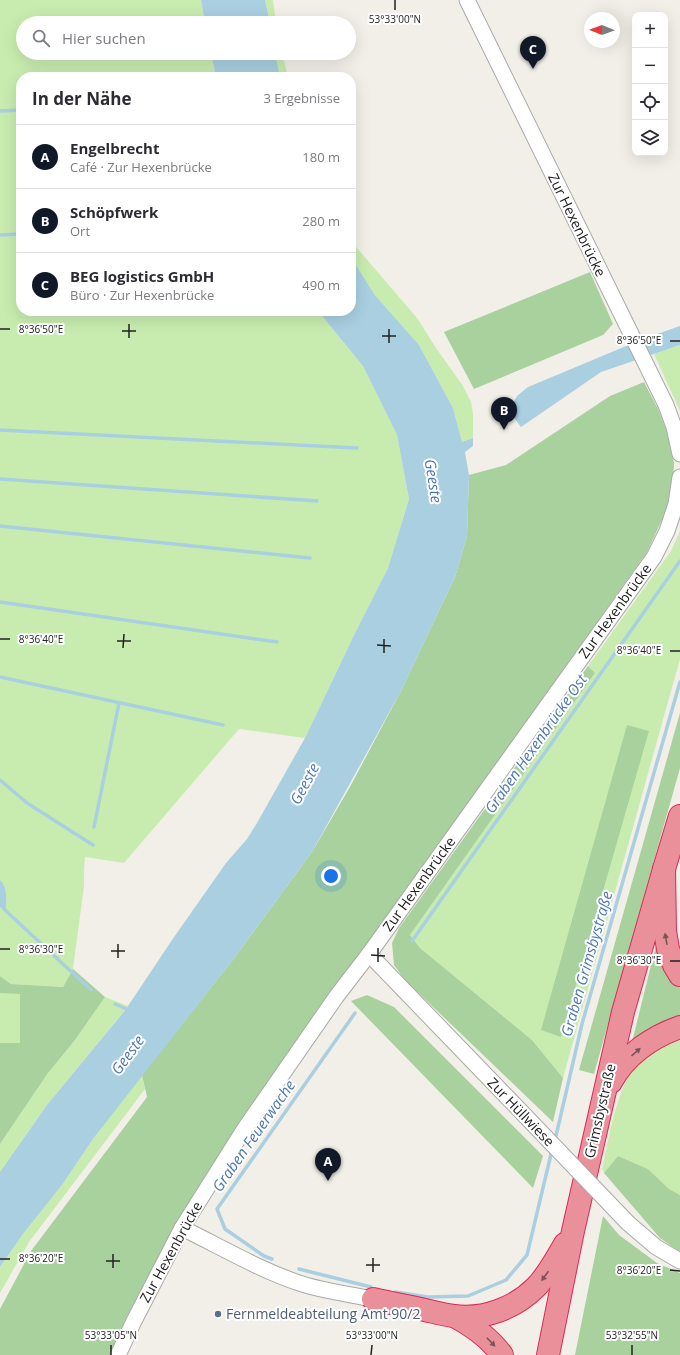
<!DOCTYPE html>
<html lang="de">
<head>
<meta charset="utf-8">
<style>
	body { margin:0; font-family:"Open Sans",sans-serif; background:#f7f7f7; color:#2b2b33 }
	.controls { position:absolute; right:12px; top:12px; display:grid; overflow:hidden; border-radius:8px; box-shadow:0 4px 16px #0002 }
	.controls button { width:36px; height:36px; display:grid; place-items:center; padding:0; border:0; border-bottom:1px solid #e1e1e2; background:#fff; color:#2b2b33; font:20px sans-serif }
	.compass { position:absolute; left:584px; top:12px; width:36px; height:36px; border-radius:50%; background:#fff; box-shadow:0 4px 16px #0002; rotate:271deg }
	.you { position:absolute; left:331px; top:876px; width:14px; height:14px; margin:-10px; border:3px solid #fff; border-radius:50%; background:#1a73e8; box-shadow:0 0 0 6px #1a73e833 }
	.badge { display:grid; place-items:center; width:26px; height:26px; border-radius:50%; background:#111827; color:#fff; font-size:13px; font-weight:700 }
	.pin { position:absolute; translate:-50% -33px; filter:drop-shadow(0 1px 2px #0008) }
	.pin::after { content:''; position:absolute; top:21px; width:14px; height:12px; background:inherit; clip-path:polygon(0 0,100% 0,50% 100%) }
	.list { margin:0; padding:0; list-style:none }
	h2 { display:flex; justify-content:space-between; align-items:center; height:52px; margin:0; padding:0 16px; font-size:17px }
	h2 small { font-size:13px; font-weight:400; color:#7c7c81 }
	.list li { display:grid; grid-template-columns:26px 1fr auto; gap:12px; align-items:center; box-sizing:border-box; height:64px; padding:0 16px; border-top:1px solid #e1e1e2 }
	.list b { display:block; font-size:15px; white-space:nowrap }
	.list p { margin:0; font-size:13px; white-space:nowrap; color:#7c7c81 }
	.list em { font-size:13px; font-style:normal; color:#7c7c81 }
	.icon { flex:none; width:22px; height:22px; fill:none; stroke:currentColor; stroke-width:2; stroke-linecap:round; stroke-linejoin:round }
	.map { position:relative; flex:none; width:680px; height:1355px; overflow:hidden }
	.search { position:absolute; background:#fff; box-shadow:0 4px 16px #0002; left:16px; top:16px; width:340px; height:44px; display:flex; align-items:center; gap:10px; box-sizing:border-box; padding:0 14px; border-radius:22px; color:#7c7c81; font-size:15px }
	.panel { position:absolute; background:#fff; box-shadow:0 4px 16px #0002; left:16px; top:72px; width:340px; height:244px; border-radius:16px }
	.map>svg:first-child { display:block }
	.grass { fill:#c8ecaf }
	.forest { fill:#a8d19d }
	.water { fill:#a9cfe0 }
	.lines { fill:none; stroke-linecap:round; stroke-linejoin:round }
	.stream { stroke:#a9cfe0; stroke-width:3.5 }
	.minor-casing { stroke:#a9a9a9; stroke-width:17 }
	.highway-casing { stroke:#de2757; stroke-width:24 }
	.minor { stroke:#fff; stroke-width:15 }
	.highway { stroke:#e9909a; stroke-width:22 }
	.minor-bridge-casing { stroke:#a9a9a9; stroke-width:17; stroke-linecap:butt }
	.minor-bridge { stroke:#fff; stroke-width:15 }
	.oneway { fill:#7c5458 }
	.ticks { fill:none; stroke:#222; stroke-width:1.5 }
	.service-dot { fill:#5c6f8a; stroke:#fff; stroke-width:1.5 }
	.labels { text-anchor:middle; stroke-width:4; stroke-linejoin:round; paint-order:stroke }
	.street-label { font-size:14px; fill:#222; stroke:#fff }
	.service-label { font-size:14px; fill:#4e5e75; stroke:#fff; text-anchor:start }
	.water-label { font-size:15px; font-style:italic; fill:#4b77b4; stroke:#fff }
	.ticks-label { font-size:10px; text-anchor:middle; fill:#222; stroke:#fff; stroke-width:4; stroke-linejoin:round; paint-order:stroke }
</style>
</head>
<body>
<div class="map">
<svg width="680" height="1355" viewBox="0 0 680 1355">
	<rect width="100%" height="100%" fill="#f2efe8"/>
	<g class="grass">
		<polygon points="0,0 201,0 205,23 23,23 23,53 211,53 216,77 21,77 21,311 318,311 363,366 397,435 409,499 388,568 355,633 305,738 239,729 124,863 85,857 84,871 84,886 73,969 63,987 11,984 0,976"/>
		<polygon points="265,0 273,0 276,23 270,23"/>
		<polygon points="275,53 282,53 288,77 280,77"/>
		<polygon points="351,241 417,318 436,348 463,386 471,402 473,414 473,438 462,442 453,408 419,345 374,294 351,257"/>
		<polygon points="680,345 680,411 654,354"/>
		<polygon points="680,531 680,659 563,1078 532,1040 420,948 410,935 595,673 588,666 671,551"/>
		<rect x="0" y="993" width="20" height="50"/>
		<polygon points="105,997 128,1006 47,1105 0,1172 0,1144 48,1073 75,1040"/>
		<path d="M680,1033V1195L669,1189L648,1169L618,1156L604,1173L602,1169C612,1126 617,1073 655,1045C663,1040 672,1037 680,1033Z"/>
		<polygon points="142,1075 145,1089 29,1242 0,1293 0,1267 23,1234 62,1185 93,1139"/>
	</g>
	<g class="forest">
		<polygon points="590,272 613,324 603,335 474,389 444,332"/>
		<polygon points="644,382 658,409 667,432 674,463 673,496 647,552 240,1123 112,1355 0,1355 0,1309 31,1251 147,1097 142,1075 235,957 312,852 351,785 401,691 455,577 467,536 469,475 506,465 610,396"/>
		<polygon points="588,666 595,673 410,935 420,948 532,1040 563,1078 553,1122 405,980 394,965 392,943 399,928"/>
		<polygon points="680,713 680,768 594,1074 579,1070"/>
		<polygon points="627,725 649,731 561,1037 541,1030"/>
		<polygon points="659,933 674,977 680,988 680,1021 629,1054"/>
		<polygon points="73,969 105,997 75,1040 48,1073 0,1144 0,1043 20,1043 20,994 0,993 0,976 11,984 63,987"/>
		<polygon points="367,995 394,1007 543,1156 533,1188 351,1001"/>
		<polygon points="618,1156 648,1169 669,1189 680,1195 680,1252 660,1238 604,1173"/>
		<polygon points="603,1216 619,1235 657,1263 680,1273 680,1355 575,1355"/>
	</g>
	<g class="water">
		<polygon points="201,0 265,0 270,23 205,23"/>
		<polygon points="211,53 275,53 280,77 216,77"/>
		<polygon points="351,257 374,294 419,345 453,408 462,442 473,438 473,446 465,452 469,475 467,536 455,577 401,691 312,852 235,957 93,1139 62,1185 23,1234 0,1267 0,1172 47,1105 126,1009 172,940 226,863 247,839 257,823 305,738 355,633 388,568 409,499 397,435 363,366 318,311 351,311"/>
		<polygon points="680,326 680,345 601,372 521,427 509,411 517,396 528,387 643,339"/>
		<path d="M0,880C8,887 6,901 6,911L0,904Z"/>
	</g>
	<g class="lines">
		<g class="stream">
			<polyline points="0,111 21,110"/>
			<polyline points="0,235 21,234"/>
			<polyline points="0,430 357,448"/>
			<polyline points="0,479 317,501"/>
			<polyline points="0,526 310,558"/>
			<polyline points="0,602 277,642"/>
			<polyline points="0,677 223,725"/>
			<polyline points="0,780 27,803 93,845"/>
			<polyline points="94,827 119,703"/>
			<polyline points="0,904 6,911 91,990"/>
			<polyline points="412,941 680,561"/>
			<polyline points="115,1004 131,1011"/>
			<polyline points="555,1140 582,1024 680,682"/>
			<polyline points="272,1259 264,1256 225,1229 217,1209 355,1013"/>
			<polyline points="299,1269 371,1287"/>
			<polyline points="395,1292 428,1297 468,1296 506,1280 527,1255 552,1150"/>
		</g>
		<defs>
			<g id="minor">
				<polyline points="467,0 666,405 674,427 680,454"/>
				<polyline points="369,954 509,1099"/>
				<polyline points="628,1223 656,1247 680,1261"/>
				<path d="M182,1228C221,1247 258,1269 299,1283C323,1291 349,1294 373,1299"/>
				<polyline points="118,1355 134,1321 182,1228 245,1128 336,997 369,954 654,557 667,531 676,504 680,477"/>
			</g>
			<g id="highway">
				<polyline points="680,816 664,869 665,931 668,949 674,965 680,975"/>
				<path d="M611,1082C625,1055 652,1037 680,1027"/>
				<path d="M373,1299C390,1303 407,1306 425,1310C434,1312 445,1315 454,1316C484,1320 515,1308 536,1287C548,1275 556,1259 565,1244"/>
				<path d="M454,1316C473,1326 489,1337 502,1355"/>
				<polyline points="548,1355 573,1231 623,1012 664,869"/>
			</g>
		</defs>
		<use href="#minor" class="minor-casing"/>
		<use href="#highway" class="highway-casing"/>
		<use href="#minor" class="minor"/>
		<use href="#highway" class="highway"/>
		<defs>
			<polyline id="minor-bridge" points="509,1099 628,1223"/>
		</defs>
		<use href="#minor-bridge" class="minor-bridge-casing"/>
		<use href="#minor-bridge" class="minor-bridge"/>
	</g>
	<defs><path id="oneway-solid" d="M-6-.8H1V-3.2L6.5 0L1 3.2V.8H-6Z"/></defs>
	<g class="oneway">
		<use href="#oneway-solid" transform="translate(666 939) rotate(-100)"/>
		<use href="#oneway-solid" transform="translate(636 1052) rotate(-41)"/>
		<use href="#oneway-solid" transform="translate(545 1276) rotate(126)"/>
		<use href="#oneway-solid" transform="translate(491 1342) rotate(46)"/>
	</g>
	<path class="ticks" d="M395,10V0M0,329H10M122,331H136M382,336H396M129,338V324M670,341H680M389,343V329M0,639H10M117,641H131M377,645L391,646M123,648L124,634M670,651H680M384,653V639M0,949H10M111,951H125M371,955L385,956M118,958V944M670,961H680M378,962V948M0,1259H10M106,1261H120M366,1265H380M113,1268V1254M670,1270L680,1271M373,1272V1258M111,1355V1345M371,1355L372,1345M632,1355V1345"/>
	<circle class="service-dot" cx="218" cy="1314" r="4"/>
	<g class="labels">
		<g class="street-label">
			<text transform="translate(577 225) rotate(64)" y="5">Zur Hexenbrücke</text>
			<text transform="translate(615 611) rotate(-54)" y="5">Zur Hexenbrücke</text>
			<text transform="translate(419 884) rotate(-54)" y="5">Zur Hexenbrücke</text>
			<text transform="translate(600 1111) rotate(-77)" y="5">Grimsbystraße</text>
			<text transform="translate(521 1112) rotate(46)" y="5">Zur Hüllwiese</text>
			<text transform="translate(171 1252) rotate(-61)" y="5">Zur Hexenbrücke</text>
		</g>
		<g class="service-label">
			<text x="226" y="1319">Fernmeldeabteilung Amt 90/2</text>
		</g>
		<g class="water-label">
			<text transform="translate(433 481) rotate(81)" y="5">Geeste</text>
			<text transform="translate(536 744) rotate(-55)" y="5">Graben Hexenbrücke Ost</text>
			<text transform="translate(305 784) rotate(-62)" y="5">Geeste</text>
			<text transform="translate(587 964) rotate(-74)" y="5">Graben Grimsbystraße</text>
			<text transform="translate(128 1055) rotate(-54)" y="5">Geeste</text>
			<text transform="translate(254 1136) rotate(-55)" y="5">Graben Feuerwache</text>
		</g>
	</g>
	<g class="ticks-label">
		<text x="395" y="23">53°33'00"N</text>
		<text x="41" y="333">8°36'50"E</text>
		<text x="639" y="344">8°36'50"E</text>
		<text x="41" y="643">8°36'40"E</text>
		<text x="639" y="654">8°36'40"E</text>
		<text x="41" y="953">8°36'30"E</text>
		<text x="639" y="964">8°36'30"E</text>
		<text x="41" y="1262">8°36'20"E</text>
		<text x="639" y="1274">8°36'20"E</text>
		<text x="111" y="1339">53°33'05"N</text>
		<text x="372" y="1339">53°33'00"N</text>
		<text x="632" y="1339">53°32'55"N</text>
	</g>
</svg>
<div class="controls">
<button>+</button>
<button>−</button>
<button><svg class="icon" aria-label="locate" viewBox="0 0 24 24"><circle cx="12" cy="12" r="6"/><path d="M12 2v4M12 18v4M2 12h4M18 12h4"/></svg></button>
<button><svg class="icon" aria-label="layers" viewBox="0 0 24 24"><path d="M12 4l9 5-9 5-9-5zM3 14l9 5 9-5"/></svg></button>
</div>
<svg class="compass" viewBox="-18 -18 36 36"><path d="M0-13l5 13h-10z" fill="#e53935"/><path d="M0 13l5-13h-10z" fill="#7c7c81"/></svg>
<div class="you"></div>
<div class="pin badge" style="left:328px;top:1181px">A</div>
<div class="pin badge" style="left:504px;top:430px">B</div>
<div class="pin badge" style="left:533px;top:69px">C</div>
<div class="search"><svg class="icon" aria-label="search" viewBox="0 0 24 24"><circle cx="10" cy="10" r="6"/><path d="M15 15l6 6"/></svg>Hier suchen</div>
<section class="panel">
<h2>In der Nähe<small>3 Ergebnisse</small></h2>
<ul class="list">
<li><span class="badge">A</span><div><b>Engelbrecht</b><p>Café · Zur Hexenbrücke</p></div><em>180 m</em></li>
<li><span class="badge">B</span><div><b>Schöpfwerk</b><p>Ort</p></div><em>280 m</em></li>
<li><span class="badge">C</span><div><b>BEG logistics GmbH</b><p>Büro · Zur Hexenbrücke</p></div><em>490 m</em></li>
</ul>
</section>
</div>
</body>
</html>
